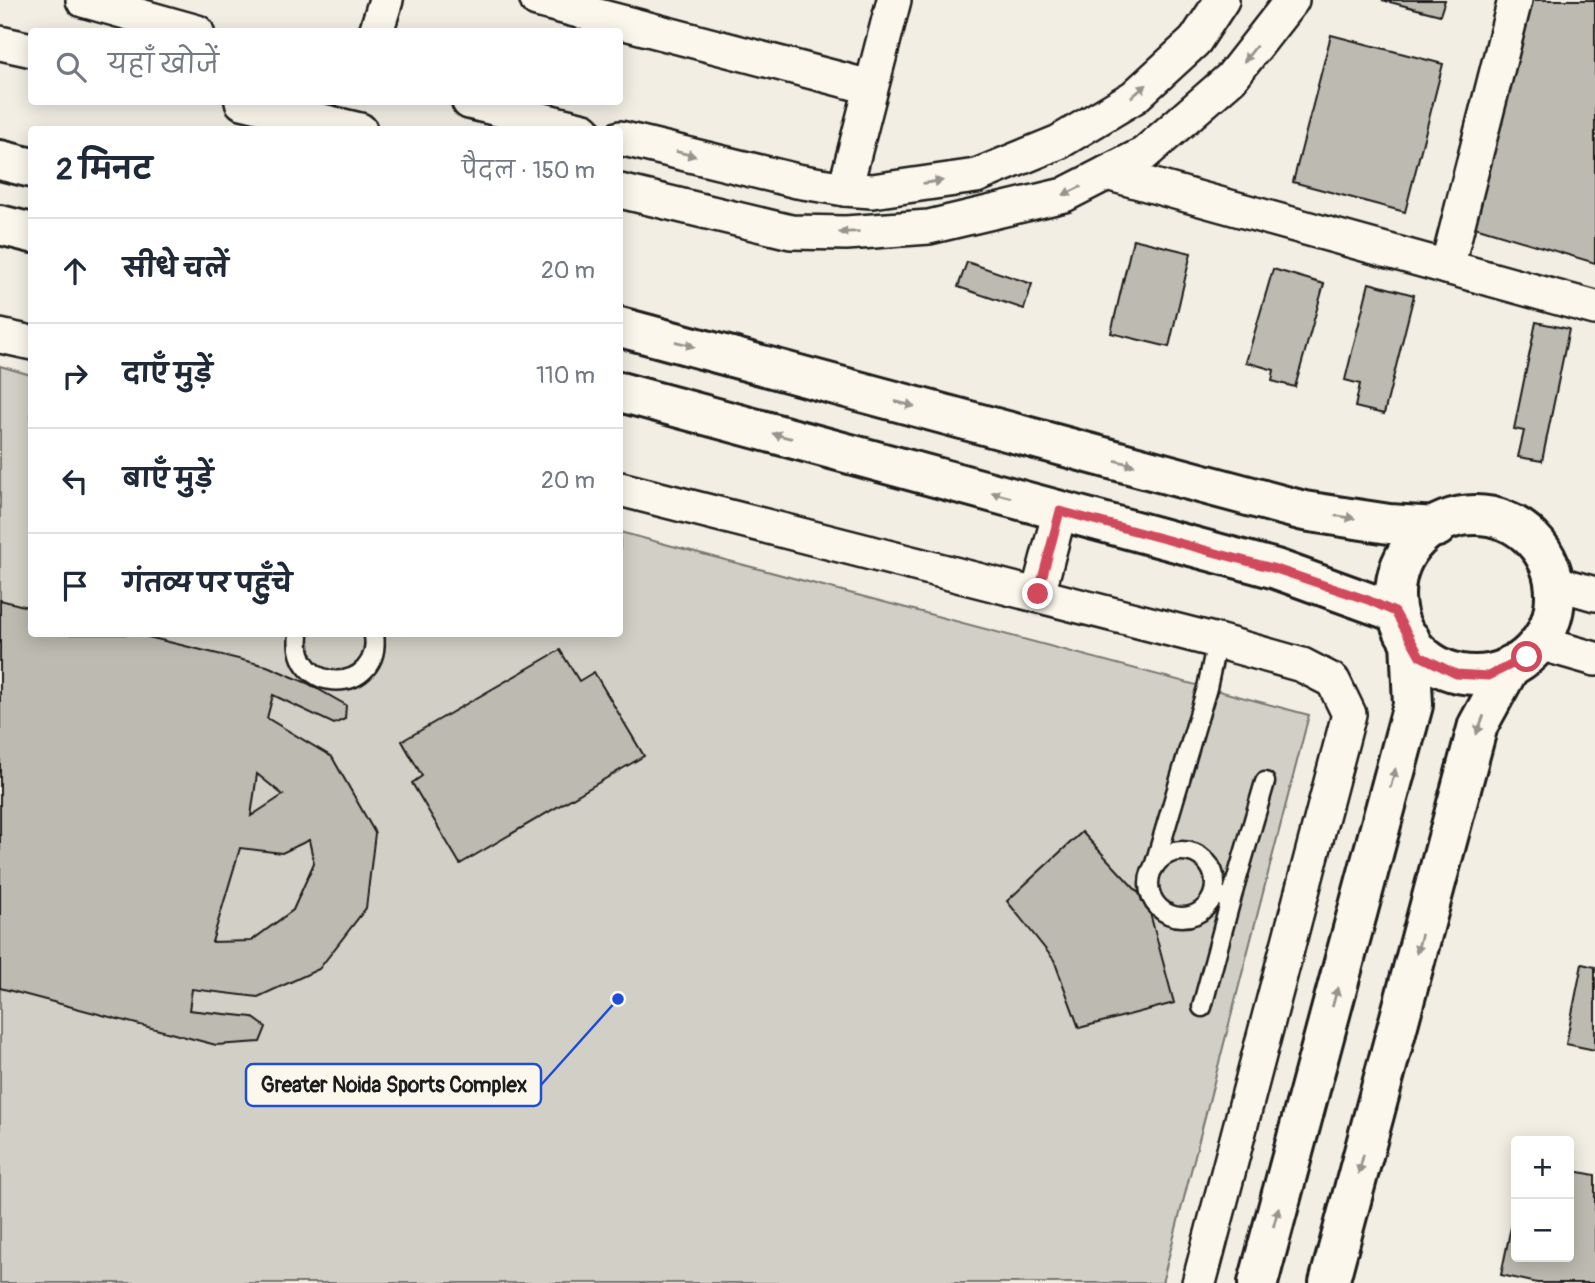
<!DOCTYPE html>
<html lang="hi">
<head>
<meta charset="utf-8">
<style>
	body { margin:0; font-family:Pangolin,"Playpen Sans Deva",sans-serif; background:#f2f2f3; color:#1f2937 }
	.controls { position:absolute; right:21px; bottom:21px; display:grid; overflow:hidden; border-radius:7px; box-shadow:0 4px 18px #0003 }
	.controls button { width:63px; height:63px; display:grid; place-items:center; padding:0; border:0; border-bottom:2px solid #e0e1e3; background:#fff; color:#1f2937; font:35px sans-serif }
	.stop { position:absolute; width:21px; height:21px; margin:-16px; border:5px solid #d1495b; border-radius:50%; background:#fff }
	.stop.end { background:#d1495b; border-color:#fff; box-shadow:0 2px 7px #0008 }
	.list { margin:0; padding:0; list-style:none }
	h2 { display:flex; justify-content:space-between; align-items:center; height:91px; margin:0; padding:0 28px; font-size:30px }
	h2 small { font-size:23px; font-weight:400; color:#747a83 }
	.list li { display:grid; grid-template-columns:46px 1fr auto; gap:21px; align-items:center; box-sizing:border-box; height:105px; padding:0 28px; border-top:2px solid #e0e1e3 }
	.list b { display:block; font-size:26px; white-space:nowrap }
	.list em { font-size:23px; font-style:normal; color:#747a83 }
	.icon { flex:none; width:38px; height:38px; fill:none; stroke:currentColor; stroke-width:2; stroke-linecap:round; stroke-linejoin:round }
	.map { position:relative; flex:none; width:1595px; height:1283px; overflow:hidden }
	.search { position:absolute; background:#fff; box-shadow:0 4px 18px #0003; left:28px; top:28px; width:595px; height:77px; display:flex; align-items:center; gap:18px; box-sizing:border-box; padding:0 24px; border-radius:7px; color:#747a83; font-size:26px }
	.panel { position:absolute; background:#fff; box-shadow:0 4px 18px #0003; left:28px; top:126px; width:595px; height:511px; border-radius:7px }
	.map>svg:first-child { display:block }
	.green { fill:#d2cfc6; stroke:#777671; stroke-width:2 }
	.building { fill:#bdbab1; stroke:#1c1c1c; stroke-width:2; fill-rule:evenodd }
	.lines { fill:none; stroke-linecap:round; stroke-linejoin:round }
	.service-casing { stroke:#1c1c1c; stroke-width:23 }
	.minor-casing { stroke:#1c1c1c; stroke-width:38 }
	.tertiary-casing { stroke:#1c1c1c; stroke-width:44 }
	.service { stroke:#fbf7ec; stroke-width:18 }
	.minor { stroke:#fbf7ec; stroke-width:33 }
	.tertiary { stroke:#fbf7ec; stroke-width:38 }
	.oneway { fill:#97948e }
	.route { stroke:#d1495b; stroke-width:9 }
	.leader { fill:none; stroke:#1d4ed8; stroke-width:2.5 }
	.callout-dot { fill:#1d4ed8; stroke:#fbf7ec; stroke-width:2.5 }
	.callout { fill:#fbf7ec; stroke:#1d4ed8; stroke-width:2.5 }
	.callout-label { font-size:21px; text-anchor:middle; font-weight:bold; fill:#1c1c1c }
</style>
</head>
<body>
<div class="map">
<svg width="1595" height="1283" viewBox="0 0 1595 1283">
	<rect width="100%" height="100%" fill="#f2eee4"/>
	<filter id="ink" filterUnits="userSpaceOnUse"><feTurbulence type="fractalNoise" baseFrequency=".0143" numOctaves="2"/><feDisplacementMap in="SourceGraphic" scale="14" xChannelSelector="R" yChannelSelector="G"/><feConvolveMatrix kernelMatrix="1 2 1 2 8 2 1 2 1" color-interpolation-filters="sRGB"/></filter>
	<g filter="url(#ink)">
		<polygon class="green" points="0,366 31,375 32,634 620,634 620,532 1309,715 1162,1283 0,1283"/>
		<g class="building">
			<polygon points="1382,0 1445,0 1440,15"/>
			<polygon points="1532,0 1595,0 1595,263 1465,224"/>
			<polygon points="1331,35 1443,64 1405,212 1293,182"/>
			<polygon points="1133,239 1191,253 1169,347 1111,333"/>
			<polygon points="967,262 1032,284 1024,309 958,287"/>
			<polygon points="1273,269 1324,284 1295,387 1272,381 1274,370 1246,362"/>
			<polygon points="1369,283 1414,295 1384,414 1355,407 1360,384 1345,380"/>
			<polygon points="1536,322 1569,329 1542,461 1518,457 1524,431 1514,429"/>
			<path d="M0,600L32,608V634H136L267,666L307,683L346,705L345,719L334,724L273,695L267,718L332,757L375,833L366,908L319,969L258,997L192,989L189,1010L252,1017L266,1027L260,1042L216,1045L0,988ZM257,774L283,795L251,816ZM309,840L314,863L293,910L251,941L212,942L240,848L282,853Z"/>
			<polygon points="560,650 579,681 594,672 644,756 460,864 412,783 422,776 402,741"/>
			<polygon points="1082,832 1147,902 1174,1003 1079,1028 1054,960 1007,901"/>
			<polygon points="1582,964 1595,967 1595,1050 1566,1044"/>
			<polygon points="1569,1170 1595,1175 1595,1283 1537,1283 1501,1275 1513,1217 1516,1218 1516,1257 1569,1257"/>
		</g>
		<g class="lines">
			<defs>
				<g id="service">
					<path d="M299,634C291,696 383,696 374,634"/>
					<circle cx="1182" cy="884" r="33"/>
					<polyline points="1154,867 1207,688 1217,641"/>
					<polyline points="1214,895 1231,899 1265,782"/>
					<polyline points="1202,1007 1231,899"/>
				</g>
				<g id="minor">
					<polyline points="83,0 197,32"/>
					<polyline points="537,0 870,87"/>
					<polyline points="376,32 386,0"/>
					<polyline points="0,43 32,50"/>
					<polyline points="242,102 360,130"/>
					<polyline points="469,102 584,130"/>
					<polyline points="620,138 797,181 845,189 872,191 976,176 1059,142 1134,97 1195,41 1222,0"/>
					<polyline points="1107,173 1595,308"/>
					<polyline points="845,189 894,0"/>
					<polyline points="620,191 791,232 846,233 929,227 1064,195 1144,154 1231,78 1292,0"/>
					<polyline points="1447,267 1515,0"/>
					<polyline points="0,336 32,343"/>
					<polyline points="620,489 1217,641 1302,665 1333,681 1349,714 1199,1283"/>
					<polyline points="1553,582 1595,594"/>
					<polyline points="1038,594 1060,511"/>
					<polyline points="1539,643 1595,659"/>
				</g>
				<g id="tertiary">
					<polyline points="0,160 32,168"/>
					<polyline points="0,225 32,233"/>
					<polyline points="620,327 1304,511 1389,524 1437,527"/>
					<polyline points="620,392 1276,569 1395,612"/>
					<circle cx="1475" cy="595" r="80"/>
					<polyline points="1258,1283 1413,705 1410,639"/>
					<polyline points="1329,1283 1478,725 1511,665"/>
				</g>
			</defs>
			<use href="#service" class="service-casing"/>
			<use href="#minor" class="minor-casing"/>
			<use href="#tertiary" class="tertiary-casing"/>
			<use href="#service" class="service"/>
			<use href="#minor" class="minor"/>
			<use href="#tertiary" class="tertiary"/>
		</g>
		<defs><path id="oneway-solid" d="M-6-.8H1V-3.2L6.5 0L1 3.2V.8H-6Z" transform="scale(1.75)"/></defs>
		<g class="oneway">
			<use href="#oneway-solid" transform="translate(1250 54) rotate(128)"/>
			<use href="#oneway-solid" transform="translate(1139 91) rotate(-40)"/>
			<use href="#oneway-solid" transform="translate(686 154) rotate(14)"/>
			<use href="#oneway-solid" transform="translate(933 182) rotate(-8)"/>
			<use href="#oneway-solid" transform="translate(1072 191) rotate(155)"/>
			<use href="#oneway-solid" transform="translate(849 232) rotate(178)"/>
			<use href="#oneway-solid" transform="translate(685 344) rotate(15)"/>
			<use href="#oneway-solid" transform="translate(905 404) rotate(15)"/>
			<use href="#oneway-solid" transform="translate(782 436) rotate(-165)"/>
			<use href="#oneway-solid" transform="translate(1125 463) rotate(15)"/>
			<use href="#oneway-solid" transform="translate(1001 495) rotate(-165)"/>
			<use href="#oneway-solid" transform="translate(1345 517) rotate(9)"/>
			<use href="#oneway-solid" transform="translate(1480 725) rotate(112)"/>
			<use href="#oneway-solid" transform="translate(1393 778) rotate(-75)"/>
			<use href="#oneway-solid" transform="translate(1419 944) rotate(105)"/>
			<use href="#oneway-solid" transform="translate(1335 997) rotate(-75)"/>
			<use href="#oneway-solid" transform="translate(1361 1164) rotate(105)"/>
			<use href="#oneway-solid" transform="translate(1276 1217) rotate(-75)"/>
		</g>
	</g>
	<g class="lines" filter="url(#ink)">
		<polyline class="route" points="1038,594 1060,511 1276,569 1368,600 1395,612 1420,656 1456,674 1488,676 1527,657"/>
	</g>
	<path class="leader" d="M618 999L541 1085"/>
	<circle class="callout-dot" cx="618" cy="999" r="7"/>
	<rect class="callout" x="246" y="1064" width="295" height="42" rx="7"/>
	<g class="callout-label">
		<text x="394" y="1092">Greater Noida Sports Complex</text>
	</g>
</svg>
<div class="controls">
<button>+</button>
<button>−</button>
</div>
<div class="stop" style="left:1527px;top:657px"></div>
<div class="stop end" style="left:1038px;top:594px"></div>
<div class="search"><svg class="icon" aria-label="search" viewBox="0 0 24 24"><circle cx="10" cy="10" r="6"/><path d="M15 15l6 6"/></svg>यहाँ खोजें</div>
<section class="panel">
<h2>2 मिनट<small>पैदल · 150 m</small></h2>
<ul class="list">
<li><svg class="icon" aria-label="ahead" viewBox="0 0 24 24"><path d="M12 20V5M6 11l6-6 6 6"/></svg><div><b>सीधे चलें</b></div><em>20 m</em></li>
<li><svg class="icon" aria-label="right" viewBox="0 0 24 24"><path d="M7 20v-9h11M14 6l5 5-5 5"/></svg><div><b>दाएँ मुड़ें</b></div><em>110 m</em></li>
<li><svg class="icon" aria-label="left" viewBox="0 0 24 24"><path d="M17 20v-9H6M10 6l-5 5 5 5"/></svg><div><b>बाएँ मुड़ें</b></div><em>20 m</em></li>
<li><svg class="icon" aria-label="arrive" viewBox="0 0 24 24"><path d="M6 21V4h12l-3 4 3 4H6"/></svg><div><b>गंतव्य पर पहुँचे</b></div></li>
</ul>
</section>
</div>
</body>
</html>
